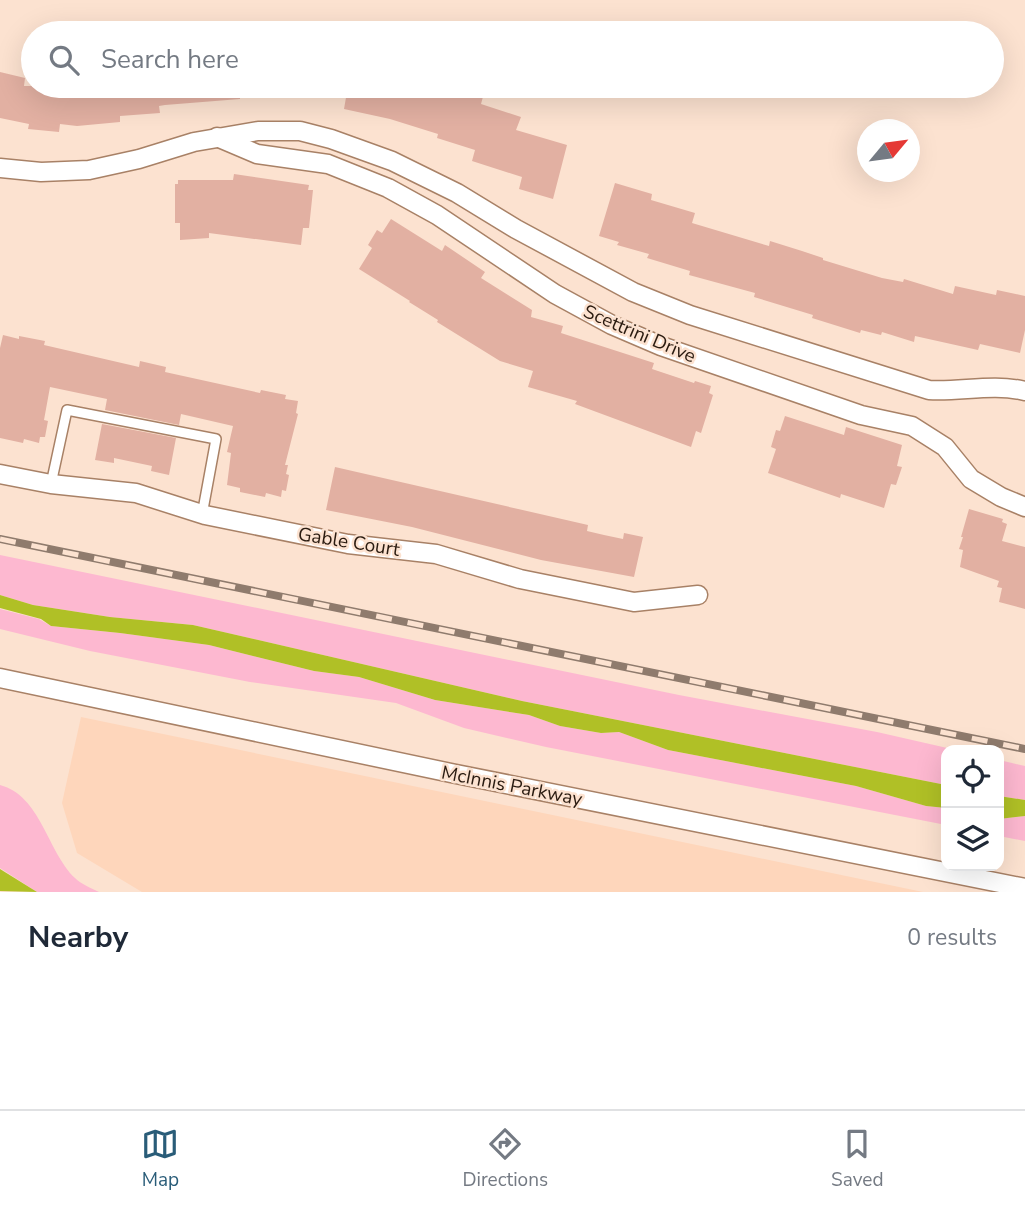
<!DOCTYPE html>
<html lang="en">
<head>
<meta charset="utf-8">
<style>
	body { margin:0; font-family:"Nunito Sans",sans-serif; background:#f2f2f3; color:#1f2937 }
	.controls { position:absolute; right:21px; bottom:21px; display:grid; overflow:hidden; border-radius:14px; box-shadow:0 7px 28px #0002 }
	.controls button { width:63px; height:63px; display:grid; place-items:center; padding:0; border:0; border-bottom:2px solid #e0e1e3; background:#fff; color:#1f2937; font:35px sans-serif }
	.compass { position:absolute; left:857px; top:119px; width:63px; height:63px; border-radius:50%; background:#fff; box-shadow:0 7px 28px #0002; rotate:61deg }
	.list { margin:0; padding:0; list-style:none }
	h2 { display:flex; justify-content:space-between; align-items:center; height:91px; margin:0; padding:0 28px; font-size:30px }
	h2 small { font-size:23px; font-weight:400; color:#747a83 }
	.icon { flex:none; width:38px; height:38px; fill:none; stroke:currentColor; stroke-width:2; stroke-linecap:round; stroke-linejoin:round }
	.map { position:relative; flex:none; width:1025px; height:892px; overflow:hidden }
	.search { position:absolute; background:#fff; box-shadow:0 7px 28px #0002; left:21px; right:21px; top:21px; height:77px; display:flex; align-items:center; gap:18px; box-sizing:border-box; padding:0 24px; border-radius:38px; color:#747a83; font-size:26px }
	.sheet { height:217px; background:#fff }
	nav { display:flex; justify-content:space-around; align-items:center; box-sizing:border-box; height:98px; border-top:2px solid #e0e1e3; background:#fff; font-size:19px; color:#747a83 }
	nav a { display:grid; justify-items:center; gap:4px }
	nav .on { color:#295c78 }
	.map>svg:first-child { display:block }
	.built { fill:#fed6bb }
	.green { fill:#fdb8d0 }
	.water { fill:#b0c026 }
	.building { fill:#e2b0a2 }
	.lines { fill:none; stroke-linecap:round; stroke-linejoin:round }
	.lane-casing { stroke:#a88166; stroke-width:12 }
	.street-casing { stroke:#a88166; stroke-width:21 }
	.lane { stroke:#fff; stroke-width:9 }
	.street { stroke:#fff; stroke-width:18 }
	.rail-casing { stroke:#8f7b6d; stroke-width:8 }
	.rail { stroke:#fce2d0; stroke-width:5; stroke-dasharray:16; stroke-linecap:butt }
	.labels { text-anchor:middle; stroke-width:5; stroke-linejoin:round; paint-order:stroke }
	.street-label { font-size:19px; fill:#2a1b10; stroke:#fce2d0 }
</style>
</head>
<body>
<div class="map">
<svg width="1025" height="892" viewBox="0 0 1025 892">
	<rect width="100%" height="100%" fill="#fce2d0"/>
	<polygon class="built" points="81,717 923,892 142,892 77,853 62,803"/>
	<g class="green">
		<polygon points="0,555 679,695 877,732 956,750 946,750 946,785 522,701 193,625 110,617 33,605 0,595"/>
		<polygon points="0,609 39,619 51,626 120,633 209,645 314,671 359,677 435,700 529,715 560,726 601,733 619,732 668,750 856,786 926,806 946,808 946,825 546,747 464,728 396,703 250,682 90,651 0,629"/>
		<polygon points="999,760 1025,766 1025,800 999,796"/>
		<path d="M0,785C41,796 47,851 75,878C81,884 91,888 99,892H37L0,868Z"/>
		<polygon points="1025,816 1025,841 999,836 999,819"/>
	</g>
	<g class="water">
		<polygon points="0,595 33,605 110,617 193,625 522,701 946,785 946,808 926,806 856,786 668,750 619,732 601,733 560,726 529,715 435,700 359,677 314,671 209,645 120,633 51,626 41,619 0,608"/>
		<polygon points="999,796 1025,800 1025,816 999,819"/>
		<polygon points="0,869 37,892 0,891"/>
	</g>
	<g class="building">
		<polygon points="0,72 25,78 24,86 240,86 240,99 165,105 159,106 160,113 120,116 120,122 77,126 60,124 59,132 28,129 29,124 0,118"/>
		<polygon points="348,86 460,86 484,93 481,104 521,117 516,130 567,145 553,199 519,189 522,177 472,161 475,150 437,138 438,134 390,119 344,109"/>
		<polygon points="234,174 309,185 308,190 313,190 309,228 303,228 301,245 209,233 209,238 180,240 180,223 175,223 175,184 178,184 178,180 233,180"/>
		<polygon points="615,183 652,194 651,200 695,213 692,223 769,246 770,241 802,251 823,258 823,260 882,278 903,282 904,279 953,294 955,286 996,295 997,290 1025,296 1025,330 1020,353 980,344 978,350 915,336 914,342 882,332 881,335 861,330 860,333 812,318 813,315 754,297 755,293 689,275 690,271 647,258 649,254 617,245 619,242 599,236"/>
		<polygon points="391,219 442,251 445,245 485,272 481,278 532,310 531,317 563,326 561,333 654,363 652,369 694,383 695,381 711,386 709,393 713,395 701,433 696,431 691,447 575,404 577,401 528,387 533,371 500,361 437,322 438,320 409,302 410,301 359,269 372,248 368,245 377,230 382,233"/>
		<polygon points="3,335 19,339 19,336 45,341 44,345 139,367 140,361 166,367 165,372 260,393 261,390 286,395 285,399 298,401 296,413 298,414 285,465 288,465 286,474 289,475 286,491 282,490 281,497 266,493 265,497 240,492 240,488 227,485 231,453 227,452 233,426 181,414 179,425 105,410 107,399 50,387 44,420 48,421 45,437 40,437 39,443 24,439 23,443 0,438 0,348"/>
		<polygon points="785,416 844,435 846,427 902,445 897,466 902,467 896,485 891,484 884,508 841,494 840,498 768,473 776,449 771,447 776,430 780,431"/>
		<polygon points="102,424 176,438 169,475 151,471 152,466 114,458 114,463 95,460"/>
		<polygon points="335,467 588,525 587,531 604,535 623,539 624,533 643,537 634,577 541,560 412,527 326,510"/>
		<polygon points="969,509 1003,519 1002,522 1007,524 1002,541 1025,547 1025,609 999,602 1002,588 997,587 999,581 960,567 963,550 959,549 963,537 961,537"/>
	</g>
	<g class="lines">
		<defs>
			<polyline id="lane" points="51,484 67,410 216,439 202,515"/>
			<g id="street">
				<polyline points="217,137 257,154 328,164 388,188 437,215 555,294 612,325 661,346 861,415 912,426 945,447 971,479 1001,497 1025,507"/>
				<path d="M0,168L41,172L89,170L139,159L194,142L258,131H300L331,139L392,161L457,193L516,229L633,292L690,315L929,390C962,392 992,383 1025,391"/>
				<polyline points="0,474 51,484 136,493 205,515 348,544 436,554 520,579 634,602 698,595"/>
				<polyline points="0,678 451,773 1025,888"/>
			</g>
		</defs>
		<use href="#lane" class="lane-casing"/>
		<use href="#street" class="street-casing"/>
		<use href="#lane" class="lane"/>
		<use href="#street" class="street"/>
		<defs>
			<polyline id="rail" points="0,539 1025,749"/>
		</defs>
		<use href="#rail" class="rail-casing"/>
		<use href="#rail" class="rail"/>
	</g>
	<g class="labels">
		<g class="street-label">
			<text transform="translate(640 333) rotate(23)" y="7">Scettrini Drive</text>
			<text transform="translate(349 541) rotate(9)" y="7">Gable Court</text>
			<text transform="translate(512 785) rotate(11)" y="7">McInnis Parkway</text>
		</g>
	</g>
</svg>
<div class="controls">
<button><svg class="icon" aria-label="locate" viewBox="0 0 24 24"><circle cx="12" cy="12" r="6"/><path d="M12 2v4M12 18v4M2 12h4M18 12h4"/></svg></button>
<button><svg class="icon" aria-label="layers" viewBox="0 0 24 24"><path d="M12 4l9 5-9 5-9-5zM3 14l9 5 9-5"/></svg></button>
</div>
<svg class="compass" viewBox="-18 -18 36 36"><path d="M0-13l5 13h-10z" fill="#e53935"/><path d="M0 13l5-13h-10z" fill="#747a83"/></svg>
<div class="search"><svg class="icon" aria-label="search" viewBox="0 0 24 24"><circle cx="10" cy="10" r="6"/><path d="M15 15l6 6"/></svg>Search here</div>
</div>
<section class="sheet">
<h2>Nearby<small>0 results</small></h2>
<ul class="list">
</ul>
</section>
<nav>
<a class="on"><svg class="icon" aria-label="map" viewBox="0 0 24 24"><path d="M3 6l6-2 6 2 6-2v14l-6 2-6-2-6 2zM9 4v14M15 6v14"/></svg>Map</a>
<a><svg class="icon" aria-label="directions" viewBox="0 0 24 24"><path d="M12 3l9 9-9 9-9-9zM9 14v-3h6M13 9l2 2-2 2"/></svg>Directions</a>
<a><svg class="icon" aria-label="saved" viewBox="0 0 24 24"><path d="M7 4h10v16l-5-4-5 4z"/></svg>Saved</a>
</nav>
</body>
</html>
